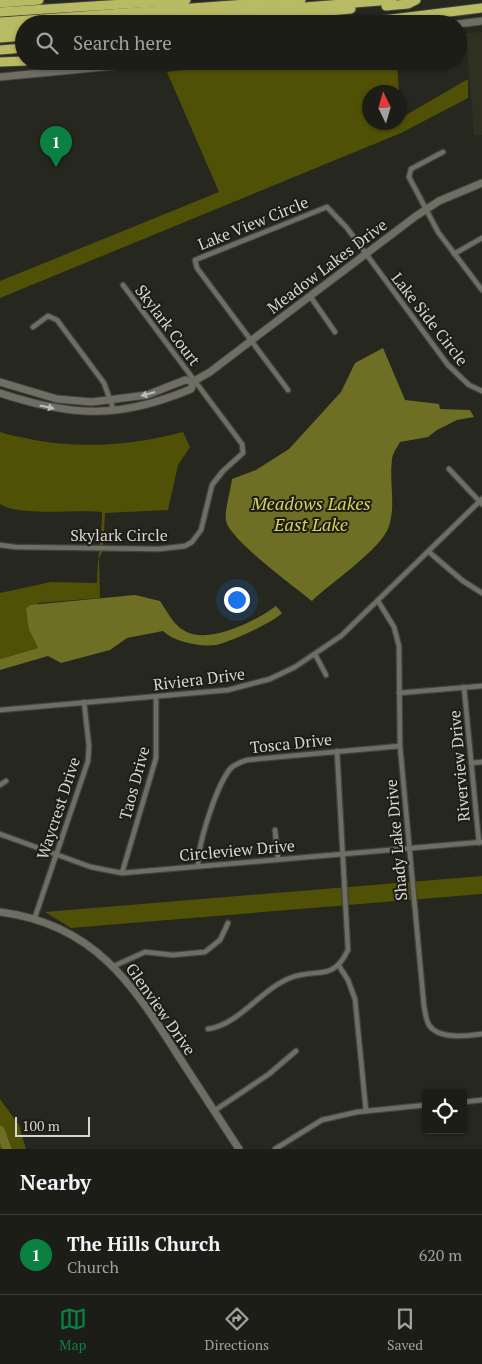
<!DOCTYPE html>
<html lang="en">
<head>
<meta charset="utf-8">
<style>
	body { margin:0; font-family:"PT Serif",serif; background:#252620; color:#f1f3f6 }
	.controls { position:absolute; right:15px; bottom:15px; display:grid; overflow:hidden; border-radius:5px; box-shadow:0 1px 4px #0004 }
	.controls button { width:45px; height:45px; display:grid; place-items:center; padding:0; border:0; border-bottom:1px solid #3a3b36; background:#1c1d17; color:#f1f3f6; font:25px sans-serif }
	.compass { position:absolute; left:362px; top:85px; width:45px; height:45px; border-radius:50%; background:#1c1d17; box-shadow:0 1px 4px #0004; rotate:355deg }
	.scale { position:absolute; left:15px; bottom:12px; width:75px; box-sizing:border-box; padding-left:5px; border:2px solid #d6d6d1; border-top:0; font-size:14px; line-height:18px; white-space:nowrap; color:#d6d6d1; -webkit-text-stroke:4px #1d1d15; paint-order:stroke }
	.you { position:absolute; left:236px; top:599px; width:18px; height:18px; margin:-12px; border:4px solid #fff; border-radius:50%; background:#1a73e8; box-shadow:0 0 0 8px #1a73e833 }
	.badge { display:grid; place-items:center; width:32px; height:32px; border-radius:50%; background:#0b8043; color:#fff; font-size:16px; font-weight:700 }
	.pin { position:absolute; translate:-50% -41px; filter:drop-shadow(0 1px 2px #0008) }
	.pin::after { content:''; position:absolute; top:26px; width:18px; height:15px; background:inherit; clip-path:polygon(0 0,100% 0,50% 100%) }
	.list { margin:0; padding:0; list-style:none }
	h2 { display:flex; justify-content:space-between; align-items:center; height:65px; margin:0; padding:0 20px; font-size:21px }
	h2 small { font-size:16px; font-weight:400; color:#a0a2a1 }
	.list li { display:grid; grid-template-columns:32px 1fr auto; gap:15px; align-items:center; box-sizing:border-box; height:80px; padding:0 20px; border-top:1px solid #3a3b36 }
	.list b { display:block; font-size:19px; white-space:nowrap }
	.list p { margin:0; font-size:16px; white-space:nowrap; color:#a0a2a1 }
	.list em { font-size:16px; font-style:normal; color:#a0a2a1 }
	.icon { flex:none; width:28px; height:28px; fill:none; stroke:currentColor; stroke-width:2; stroke-linecap:round; stroke-linejoin:round }
	.map { position:relative; flex:none; width:482px; height:1149px; overflow:hidden }
	.search { position:absolute; background:#1c1d17; box-shadow:0 1px 4px #0004; left:15px; right:15px; top:15px; height:55px; display:flex; align-items:center; gap:12px; box-sizing:border-box; padding:0 18px; border-radius:28px; color:#a0a2a1; font-size:19px }
	.sheet { height:145px; background:#1c1d17 }
	nav { display:flex; justify-content:space-around; align-items:center; box-sizing:border-box; height:70px; border-top:1px solid #3a3b36; background:#1c1d17; font-size:14px; color:#a0a2a1 }
	nav a { display:grid; justify-items:center; gap:2px }
	nav .on { color:#0b8043 }
	.map>svg:first-child { display:block }
	.built { fill:#303022 }
	.green { fill:#505006 }
	.water { fill:#6e6e25 }
	.lines { fill:none; stroke-linecap:round; stroke-linejoin:round }
	.river { stroke:#6e6e25; stroke-width:9 }
	.street-casing { stroke:#43433c; stroke-width:7 }
	.secondary-casing { stroke:#43433c; stroke-width:9 }
	.highway-casing { stroke:#43433c; stroke-width:11 }
	.street { stroke:#6e6e65; stroke-width:4.5 }
	.secondary { stroke:#6e6e65; stroke-width:7 }
	.highway { stroke:#b9ba64; stroke-width:9 }
	.oneway { fill:#bcbcb6 }
	.labels { text-anchor:middle; stroke-width:4; stroke-linejoin:round; paint-order:stroke }
	.street-label { font-size:16px; fill:#d6d6d1; stroke:#1d1d15 }
	.water-label { font-size:18px; font-style:italic; fill:#d3d455; stroke:#1d1d15 }
</style>
</head>
<body>
<div class="map">
<svg width="482" height="1149" viewBox="0 0 482 1149">
	<rect width="100%" height="100%" fill="#26271f"/>
	<polygon class="built" points="482,32 482,135 474,135 466,33"/>
	<g class="green">
		<polygon points="253,61 397,61 399,92 370,92 370,122 400,122 400,105 401,118 468,79 468,98 401,133 0,298 0,281 219,192 167,72"/>
		<path d="M0,432C11,436 23,437 34,440C85,449 133,445 183,432L190,447L178,465L168,510L105,513L103,551L99,558L100,598L38,603L29,630L38,648L0,659V593L51,582L97,583C97,559 102,536 102,512C78,509 18,517 0,504Z"/>
		<polygon points="482,876 482,894 71,928 45,912"/>
		<polygon points="0,1099 19,1125 26,1149 0,1149"/>
	</g>
	<g class="water">
		<path d="M383,348L405,400L439,404L440,409L470,410L474,417L457,420L437,430L428,437L400,442C397,448 392,454 392,460C389,481 396,505 389,526C382,549 330,583 312,601C295,587 231,541 226,521C224,512 231,489 232,479L256,470L289,449L341,392L355,363Z"/>
		<path d="M135,595L160,601C167,611 174,626 185,631C209,645 256,621 276,606L282,613C276,621 226,644 215,645C200,647 174,642 163,631L127,638L110,650L61,663L48,656L0,670V659L38,648L29,630L26,609L30,605Z"/>
	</g>
	<g class="lines">
		<polyline class="river" points="0,1130 7,1149"/>
		<defs>
			<g id="street">
				<polyline points="443,152 411,169 409,177 438,232 482,290"/>
				<polyline points="454,254 482,238"/>
				<polyline points="310,296 335,332"/>
				<polyline points="33,327 48,316 57,320 104,383 114,411"/>
				<polyline points="288,390 197,268 195,260 327,207 347,228 448,365 469,385 482,391"/>
				<polyline points="449,469 482,504"/>
				<polyline points="0,545 15,547 159,549 185,546 192,542 201,530 212,485 223,471 243,453 242,444 123,285"/>
				<polyline points="429,552 463,581 482,593"/>
				<path d="M378,601L394,627L399,646L400,746L424,1006C425,1012 426,1020 429,1025C439,1040 467,1036 482,1034"/>
				<polyline points="315,654 326,675"/>
				<polyline points="464,687 479,843"/>
				<polyline points="399,693 482,686"/>
				<polyline points="0,710 228,690 270,679 295,667 341,636 482,499"/>
				<polyline points="471,763 482,762"/>
				<polyline points="0,785 6,781"/>
				<polyline points="275,830 278,859"/>
				<polyline points="0,834 91,867 122,873 482,842"/>
				<path d="M198,866C198,843 216,787 230,769C235,764 240,762 247,760L400,746"/>
				<polyline points="122,873 156,758 156,697"/>
				<polyline points="34,920 88,761 89,746 84,702"/>
				<polyline points="114,966 145,952 173,955 205,952 220,940 228,923"/>
				<polyline points="339,966 348,980 355,999 366,1111"/>
				<path d="M208,1029C240,1024 260,990 290,978C317,967 332,983 348,950L337,751"/>
				<polyline points="463,1102 482,1100"/>
				<polyline points="214,1111 269,1074 296,1051"/>
				<polyline points="275,1149 322,1120 357,1112 426,1105"/>
			</g>
			<g id="secondary">
				<polyline points="458,24 482,21"/>
				<polyline points="0,77 165,61"/>
				<polyline points="0,382 57,399 92,402 147,395 185,380 194,381 210,372 252,340 416,216 439,201 482,183"/>
				<path d="M0,393C72,417 120,419 191,389L194,381"/>
				<path d="M0,912C94,924 132,983 179,1057C199,1088 219,1118 239,1149"/>
			</g>
			<g id="highway">
				<polyline points="0,3 39,0"/>
				<polyline points="386,6 408,4 416,0"/>
				<polyline points="0,12 186,0"/>
				<polyline points="0,22 301,0"/>
				<polyline points="93,24 392,0"/>
				<polyline points="192,24 351,9"/>
				<polyline points="351,24 482,8"/>
				<polyline points="0,30 24,28"/>
				<polyline points="0,38 24,36"/>
				<polyline points="0,50 24,48"/>
				<polyline points="0,62 25,61"/>
			</g>
		</defs>
		<use href="#street" class="street-casing"/>
		<use href="#secondary" class="secondary-casing"/>
		<use href="#highway" class="highway-casing"/>
		<use href="#street" class="street"/>
		<use href="#secondary" class="secondary"/>
		<use href="#highway" class="highway"/>
	</g>
	<defs><path id="oneway-solid" d="M-6-.8H1V-3.2L6.5 0L1 3.2V.8H-6Z" transform="scale(1.25)"/></defs>
	<g class="oneway">
		<use href="#oneway-solid" transform="translate(148 394) rotate(165)"/>
		<use href="#oneway-solid" transform="translate(47 407) rotate(12)"/>
	</g>
	<g class="labels">
		<g class="street-label">
			<text transform="translate(253 223) rotate(-22)" y="6">Lake View Circle</text>
			<text transform="translate(327 266) rotate(-37)" y="6">Meadow Lakes Drive</text>
			<text transform="translate(430 319) rotate(52)" y="6">Lake Side Circle</text>
			<text transform="translate(168 325) rotate(53)" y="6">Skylark Court</text>
			<text x="119" y="541">Skylark Circle</text>
			<text transform="translate(199 679) rotate(-7)" y="6">Riviera Drive</text>
			<text transform="translate(291 743) rotate(-6)" y="6">Tosca Drive</text>
			<text transform="translate(459 766) rotate(-95)" y="6">Riverview Drive</text>
			<text transform="translate(134 783) rotate(-75)" y="6">Taos Drive</text>
			<text transform="translate(58 808) rotate(-72)" y="6">Waycrest Drive</text>
			<text transform="translate(396 840) rotate(-95)" y="6">Shady Lake Drive</text>
			<text transform="translate(237 850) rotate(-5)" y="6">Circleview Drive</text>
			<text transform="translate(161 1009) rotate(55)" y="6">Glenview Drive</text>
		</g>
		<g class="water-label">
			<text x="311" y="510">Meadows Lakes<tspan x="311" dy="21">East Lake</tspan></text>
		</g>
	</g>
</svg>
<div class="controls">
<button><svg class="icon" aria-label="locate" viewBox="0 0 24 24"><circle cx="12" cy="12" r="6"/><path d="M12 2v4M12 18v4M2 12h4M18 12h4"/></svg></button>
</div>
<svg class="compass" viewBox="-18 -18 36 36"><path d="M0-13l5 13h-10z" fill="#e53935"/><path d="M0 13l5-13h-10z" fill="#a0a2a1"/></svg>
<div class="scale">100 m</div>
<div class="you"></div>
<div class="pin badge" style="left:56px;top:167px">1</div>
<div class="search"><svg class="icon" aria-label="search" viewBox="0 0 24 24"><circle cx="10" cy="10" r="6"/><path d="M15 15l6 6"/></svg>Search here</div>
</div>
<section class="sheet">
<h2>Nearby<small></small></h2>
<ul class="list">
<li><span class="badge">1</span><div><b>The Hills Church</b><p>Church</p></div><em>620 m</em></li>
</ul>
</section>
<nav>
<a class="on"><svg class="icon" aria-label="map" viewBox="0 0 24 24"><path d="M3 6l6-2 6 2 6-2v14l-6 2-6-2-6 2zM9 4v14M15 6v14"/></svg>Map</a>
<a><svg class="icon" aria-label="directions" viewBox="0 0 24 24"><path d="M12 3l9 9-9 9-9-9zM9 14v-3h6M13 9l2 2-2 2"/></svg>Directions</a>
<a><svg class="icon" aria-label="saved" viewBox="0 0 24 24"><path d="M7 4h10v16l-5-4-5 4z"/></svg>Saved</a>
</nav>
</body>
</html>
